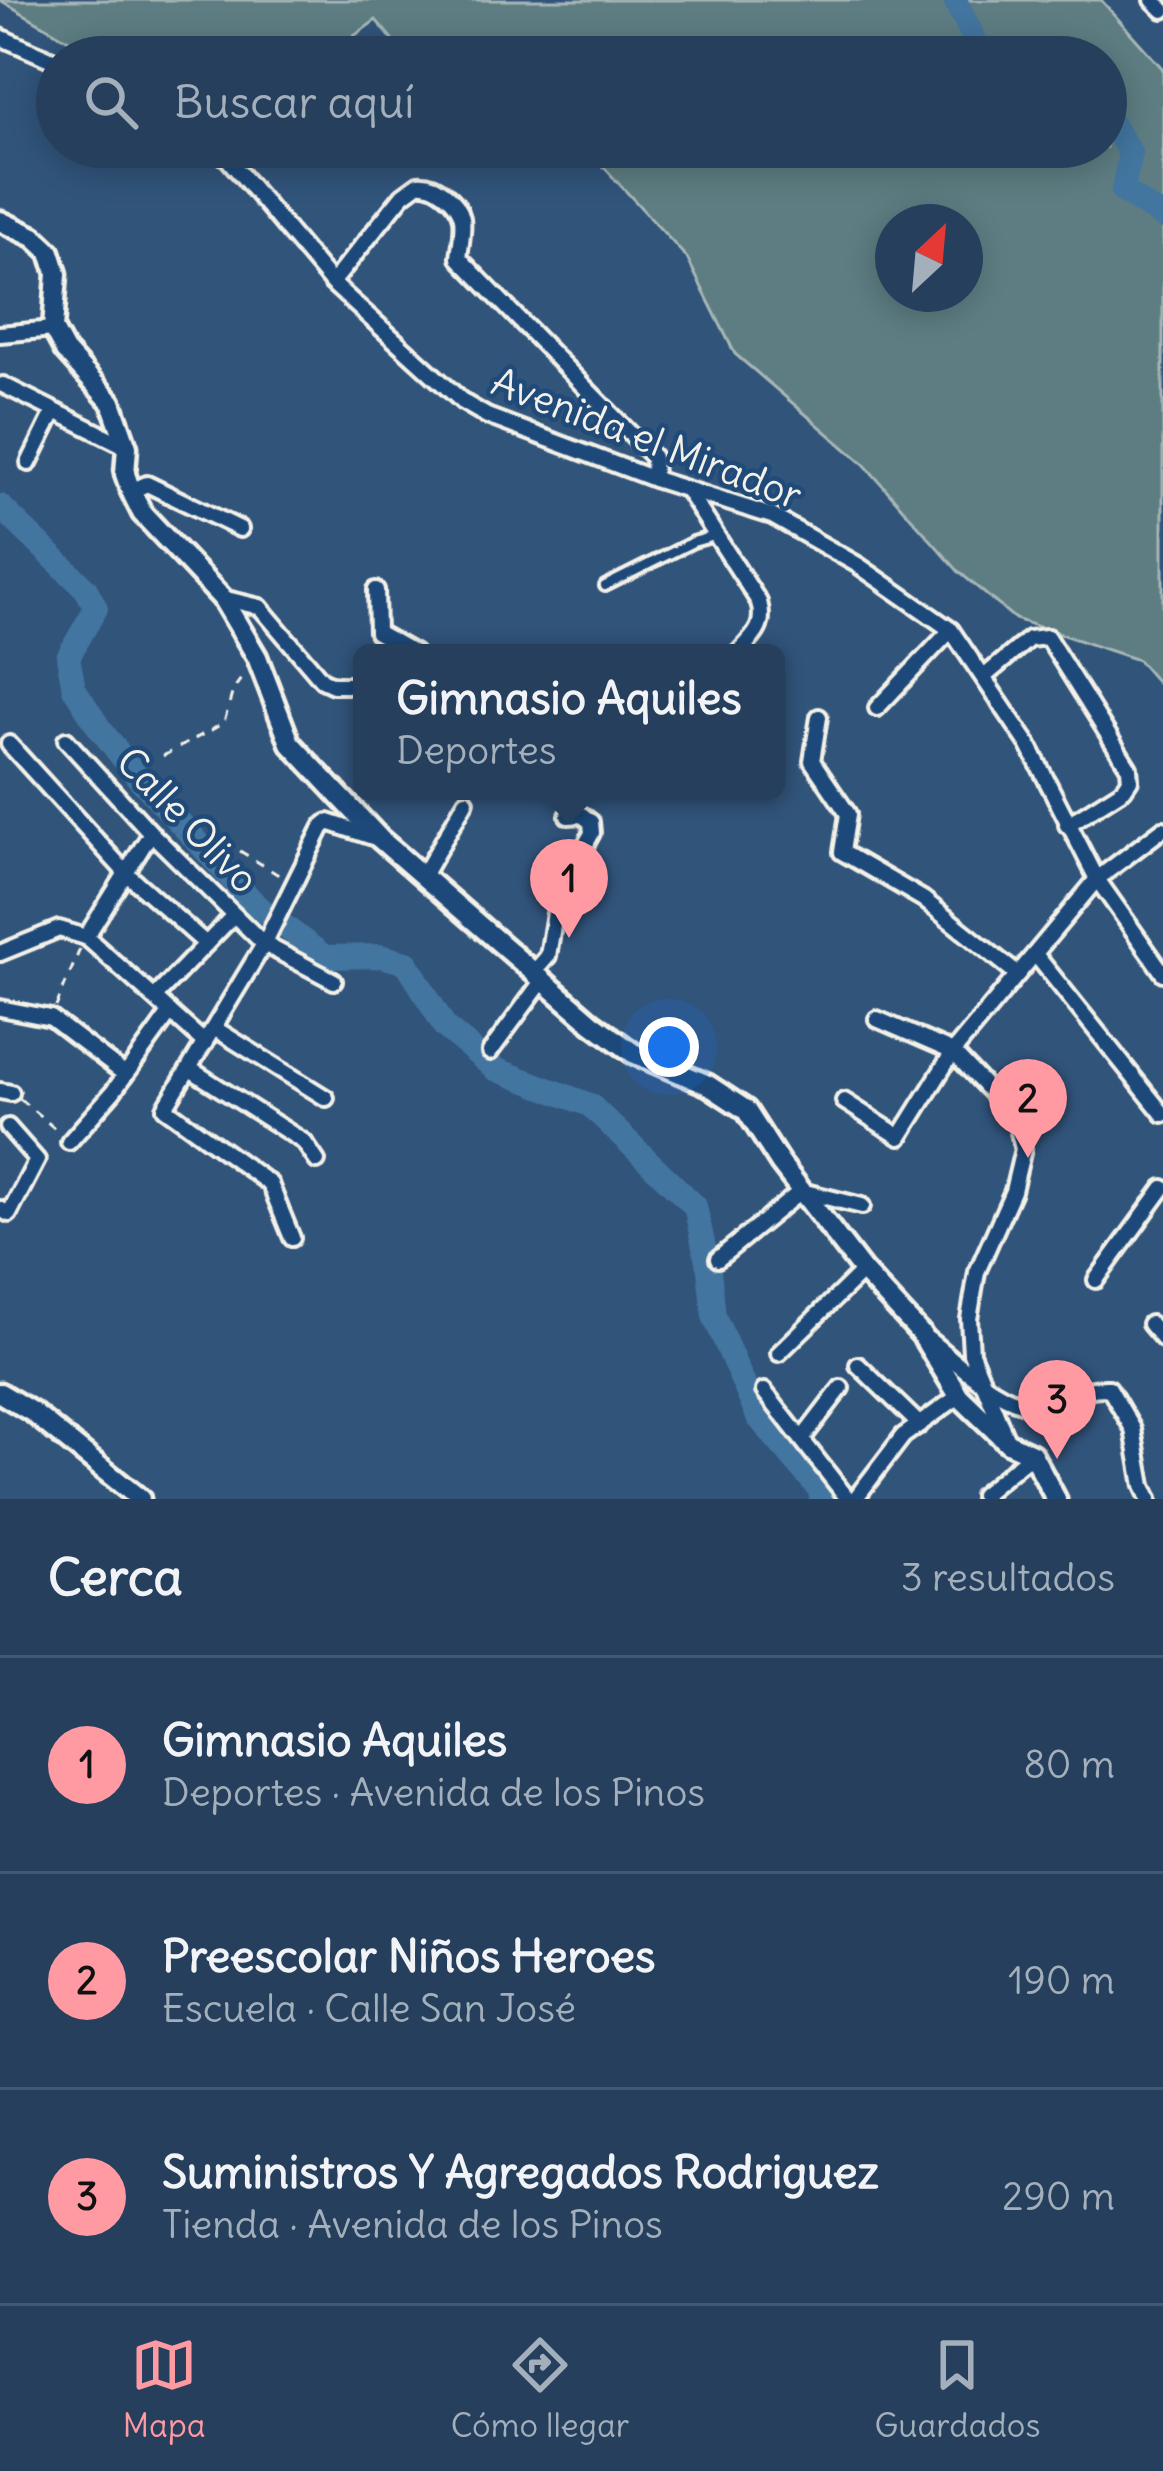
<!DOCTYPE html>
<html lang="es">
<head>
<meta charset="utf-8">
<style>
	body { margin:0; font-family:Delius,sans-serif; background:#314a65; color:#f1f3f6 }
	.compass { position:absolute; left:875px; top:204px; width:108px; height:108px; border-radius:50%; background:#253f5c; box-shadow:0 6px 30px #0003; rotate:26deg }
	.you { position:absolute; left:669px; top:1047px; width:42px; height:42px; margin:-30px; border:9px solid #fff; border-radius:50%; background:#1a73e8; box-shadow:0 0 0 18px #1a73e833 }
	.badge { display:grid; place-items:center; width:78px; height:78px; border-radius:50%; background:#ff9aa2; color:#111; font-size:39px; font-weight:700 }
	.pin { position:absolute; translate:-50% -99px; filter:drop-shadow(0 3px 6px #0008) }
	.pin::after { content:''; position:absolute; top:63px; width:42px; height:36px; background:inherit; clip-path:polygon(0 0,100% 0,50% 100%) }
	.popup { position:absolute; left:353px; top:644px; width:432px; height:156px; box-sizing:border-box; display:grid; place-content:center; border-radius:18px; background:#253f5c; filter:drop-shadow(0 3px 9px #0005); font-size:39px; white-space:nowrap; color:#a3afbb }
	.popup b { font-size:45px; color:#f1f3f6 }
	.popup::after { content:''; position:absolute; left:50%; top:100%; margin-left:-24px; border:24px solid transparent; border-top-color:#253f5c }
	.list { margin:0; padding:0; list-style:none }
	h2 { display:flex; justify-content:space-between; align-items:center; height:156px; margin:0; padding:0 48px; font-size:51px }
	h2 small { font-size:39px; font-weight:400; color:#a3afbb }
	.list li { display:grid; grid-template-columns:78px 1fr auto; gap:36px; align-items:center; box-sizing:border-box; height:216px; padding:0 48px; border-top:3px solid #425872 }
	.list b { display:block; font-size:45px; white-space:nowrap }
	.list p { margin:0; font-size:39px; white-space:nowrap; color:#a3afbb }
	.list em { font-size:39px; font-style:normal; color:#a3afbb }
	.icon { flex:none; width:66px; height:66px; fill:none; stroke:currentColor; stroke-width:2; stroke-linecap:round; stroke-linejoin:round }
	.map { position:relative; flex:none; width:1163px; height:1499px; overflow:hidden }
	.search { position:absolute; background:#253f5c; box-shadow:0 6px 30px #0003; left:36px; right:36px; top:36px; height:132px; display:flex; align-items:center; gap:30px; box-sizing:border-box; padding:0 42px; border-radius:66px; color:#a3afbb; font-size:45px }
	.sheet { height:804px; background:#253f5c }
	nav { display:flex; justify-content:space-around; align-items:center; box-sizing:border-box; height:168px; border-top:3px solid #425872; background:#253f5c; font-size:33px; color:#a3afbb }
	nav a { display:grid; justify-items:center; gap:6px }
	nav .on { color:#ff9aa2 }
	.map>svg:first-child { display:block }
	.green { fill:#5d7d82; stroke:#a8b7b5; stroke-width:3; fill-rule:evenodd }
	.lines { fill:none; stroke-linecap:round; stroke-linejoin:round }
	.river { stroke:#43749f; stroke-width:24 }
	.service-casing { stroke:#f4f1e8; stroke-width:16 }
	.minor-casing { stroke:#f4f1e8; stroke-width:22 }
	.tertiary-casing { stroke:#f4f1e8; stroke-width:27 }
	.path { stroke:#f4f1e8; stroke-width:3; stroke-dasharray:9 9; stroke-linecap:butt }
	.service { stroke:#1f4a7a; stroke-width:8 }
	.minor { stroke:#1f4a7a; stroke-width:14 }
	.tertiary { stroke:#1f4a7a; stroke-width:18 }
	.labels { text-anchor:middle; stroke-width:9; stroke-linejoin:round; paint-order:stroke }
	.street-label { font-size:39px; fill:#f4f1e8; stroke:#1f4a7a }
</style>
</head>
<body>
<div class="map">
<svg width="1163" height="1499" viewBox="0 0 1163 1499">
	<rect width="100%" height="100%" fill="#31547b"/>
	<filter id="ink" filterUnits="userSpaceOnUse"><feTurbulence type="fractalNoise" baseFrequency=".00833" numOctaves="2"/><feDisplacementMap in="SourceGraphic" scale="24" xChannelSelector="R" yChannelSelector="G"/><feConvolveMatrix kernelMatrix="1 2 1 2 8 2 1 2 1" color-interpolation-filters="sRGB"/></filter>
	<g filter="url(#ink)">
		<path class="green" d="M0,0H1101L1163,69V689L1138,660L1015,619L959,572L864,464L735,354L687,258L592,154L521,166L498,147H1106V57H407L376,20L325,57H98ZM893,222H965V294H893Z"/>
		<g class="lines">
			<g class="river">
				<polyline points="955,0 983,57"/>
				<polyline points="1106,115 1130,152 1123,191 1163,217"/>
				<polyline points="0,506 86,589 96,608 68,657 74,688 98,726 135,774 256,905 325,957 380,956 407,963 445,1027 495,1069 590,1105 695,1206 709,1270 714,1316 758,1417 820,1490 821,1499"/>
			</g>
			<defs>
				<polyline id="service" points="605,586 693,542 718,535"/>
				<g id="minor">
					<polyline points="1153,0 1163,10"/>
					<polyline points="0,37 57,62"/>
					<polyline points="211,147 228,159 332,283 463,402 487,416 654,479 772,516 858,565 951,630 1028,744 1097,879 1163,973"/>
					<path d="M332,283L403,195L418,184C435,182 458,200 462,218C464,230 460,246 459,258L653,457L654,479"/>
					<polyline points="0,334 53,329"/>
					<polyline points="3,385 127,447"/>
					<polyline points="29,463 54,412"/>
					<path d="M687,490L759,602C766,627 754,636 738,653"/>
					<polyline points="131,491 147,484 240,529"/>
					<polyline points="376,590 377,632 414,653"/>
					<polyline points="222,598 260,607 322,680 333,685 362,685"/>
					<polyline points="985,676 1029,639 1047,637 1129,768 1130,780 1124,789 1067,825"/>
					<polyline points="877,708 951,630"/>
					<polyline points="819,717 812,761 848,814 842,852 923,899 1017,974"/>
					<polyline points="66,740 151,833 264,944 334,981"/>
					<polyline points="9,744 127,874 206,944"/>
					<polyline points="423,876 466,801"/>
					<polyline points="86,937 151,833"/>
					<polyline points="0,953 59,929 86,937 205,1043"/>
					<polyline points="1035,954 1163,1114"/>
					<polyline points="534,972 548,956 558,895 592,833 591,822 582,815 568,816"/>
					<polyline points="155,997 234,915"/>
					<polyline points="0,1008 51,1018 123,1073"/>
					<polyline points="877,1019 953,1052 1016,1119 1023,1149 1013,1191 977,1272 969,1319 971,1353 1006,1438"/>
					<polyline points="214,1028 326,1098"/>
					<polyline points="490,1052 543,980"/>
					<polyline points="190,1069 304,1142 317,1161"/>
					<polyline points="0,1091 11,1093"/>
					<polyline points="844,1101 900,1137 953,1052 1097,879 1163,829"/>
					<polyline points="69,1142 113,1092 170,1013"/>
					<polyline points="0,1209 9,1214 37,1160 8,1127"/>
					<polyline points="292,1238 270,1184 165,1108 264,944 322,827 328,822 379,839"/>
					<polyline points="718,1259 801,1191 862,1206"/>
					<polyline points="1096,1280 1163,1188"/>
					<polyline points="1150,1324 1163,1339"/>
					<path d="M929,1340C956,1361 1009,1414 1044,1404C1068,1397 1084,1387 1109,1388L1133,1429L1143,1486L1149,1499"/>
					<polyline points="779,1353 863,1271"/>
					<polyline points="858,1365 920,1425"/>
					<polyline points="764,1391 848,1499"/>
					<polyline points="802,1439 841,1388"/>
					<polyline points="982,1495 1032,1454"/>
					<polyline points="855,1499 903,1436 959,1396"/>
				</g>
				<g id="tertiary">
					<polyline points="0,221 34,237 50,252 57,274 53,329 65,351 111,402 127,447 125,474 131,491 142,513 222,598 257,657 290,743 380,839 592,1023 633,1053 708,1085 746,1110 780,1163 863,1271 921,1334 959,1396 1008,1443 1032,1454 1056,1499"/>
					<polyline points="0,1393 32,1412 140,1499"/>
				</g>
			</defs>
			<use href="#service" class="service-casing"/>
			<use href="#minor" class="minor-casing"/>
			<use href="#tertiary" class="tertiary-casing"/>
			<g class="path">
				<polyline points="163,756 224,723 233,690 245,673"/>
				<polyline points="240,851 282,877"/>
				<polyline points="56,1007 80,949"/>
				<polyline points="20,1099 59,1132"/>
			</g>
			<use href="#service" class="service"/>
			<use href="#minor" class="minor"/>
			<use href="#tertiary" class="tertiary"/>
		</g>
	</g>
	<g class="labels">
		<g class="street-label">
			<text transform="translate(647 438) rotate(21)" y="14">Avenida el Mirador</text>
			<text transform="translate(188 820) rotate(46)" y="14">Calle Olivo</text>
		</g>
	</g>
</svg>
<svg class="compass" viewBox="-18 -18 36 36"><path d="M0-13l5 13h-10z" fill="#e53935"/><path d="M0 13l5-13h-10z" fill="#a3afbb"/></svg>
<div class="you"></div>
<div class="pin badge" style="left:569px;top:938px">1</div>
<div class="popup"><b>Gimnasio Aquiles</b>Deportes</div>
<div class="pin badge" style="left:1028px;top:1158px">2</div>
<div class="pin badge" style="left:1057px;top:1459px">3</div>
<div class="search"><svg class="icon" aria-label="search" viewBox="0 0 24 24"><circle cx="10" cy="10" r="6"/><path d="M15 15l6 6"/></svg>Buscar aquí</div>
</div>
<section class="sheet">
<h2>Cerca<small>3 resultados</small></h2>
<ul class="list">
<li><span class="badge">1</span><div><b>Gimnasio Aquiles</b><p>Deportes · Avenida de los Pinos</p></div><em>80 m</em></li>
<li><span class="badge">2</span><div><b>Preescolar Niños Heroes</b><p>Escuela · Calle San José</p></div><em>190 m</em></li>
<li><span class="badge">3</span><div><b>Suministros Y Agregados Rodriguez</b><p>Tienda · Avenida de los Pinos</p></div><em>290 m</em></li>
</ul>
</section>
<nav>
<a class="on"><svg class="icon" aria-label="map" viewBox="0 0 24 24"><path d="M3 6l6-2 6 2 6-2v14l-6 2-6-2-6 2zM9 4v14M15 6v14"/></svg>Mapa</a>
<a><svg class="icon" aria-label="directions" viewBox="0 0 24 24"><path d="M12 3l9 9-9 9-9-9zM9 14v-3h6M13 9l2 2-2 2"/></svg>Cómo llegar</a>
<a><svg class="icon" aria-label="saved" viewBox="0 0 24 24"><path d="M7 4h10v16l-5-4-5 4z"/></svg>Guardados</a>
</nav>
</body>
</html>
